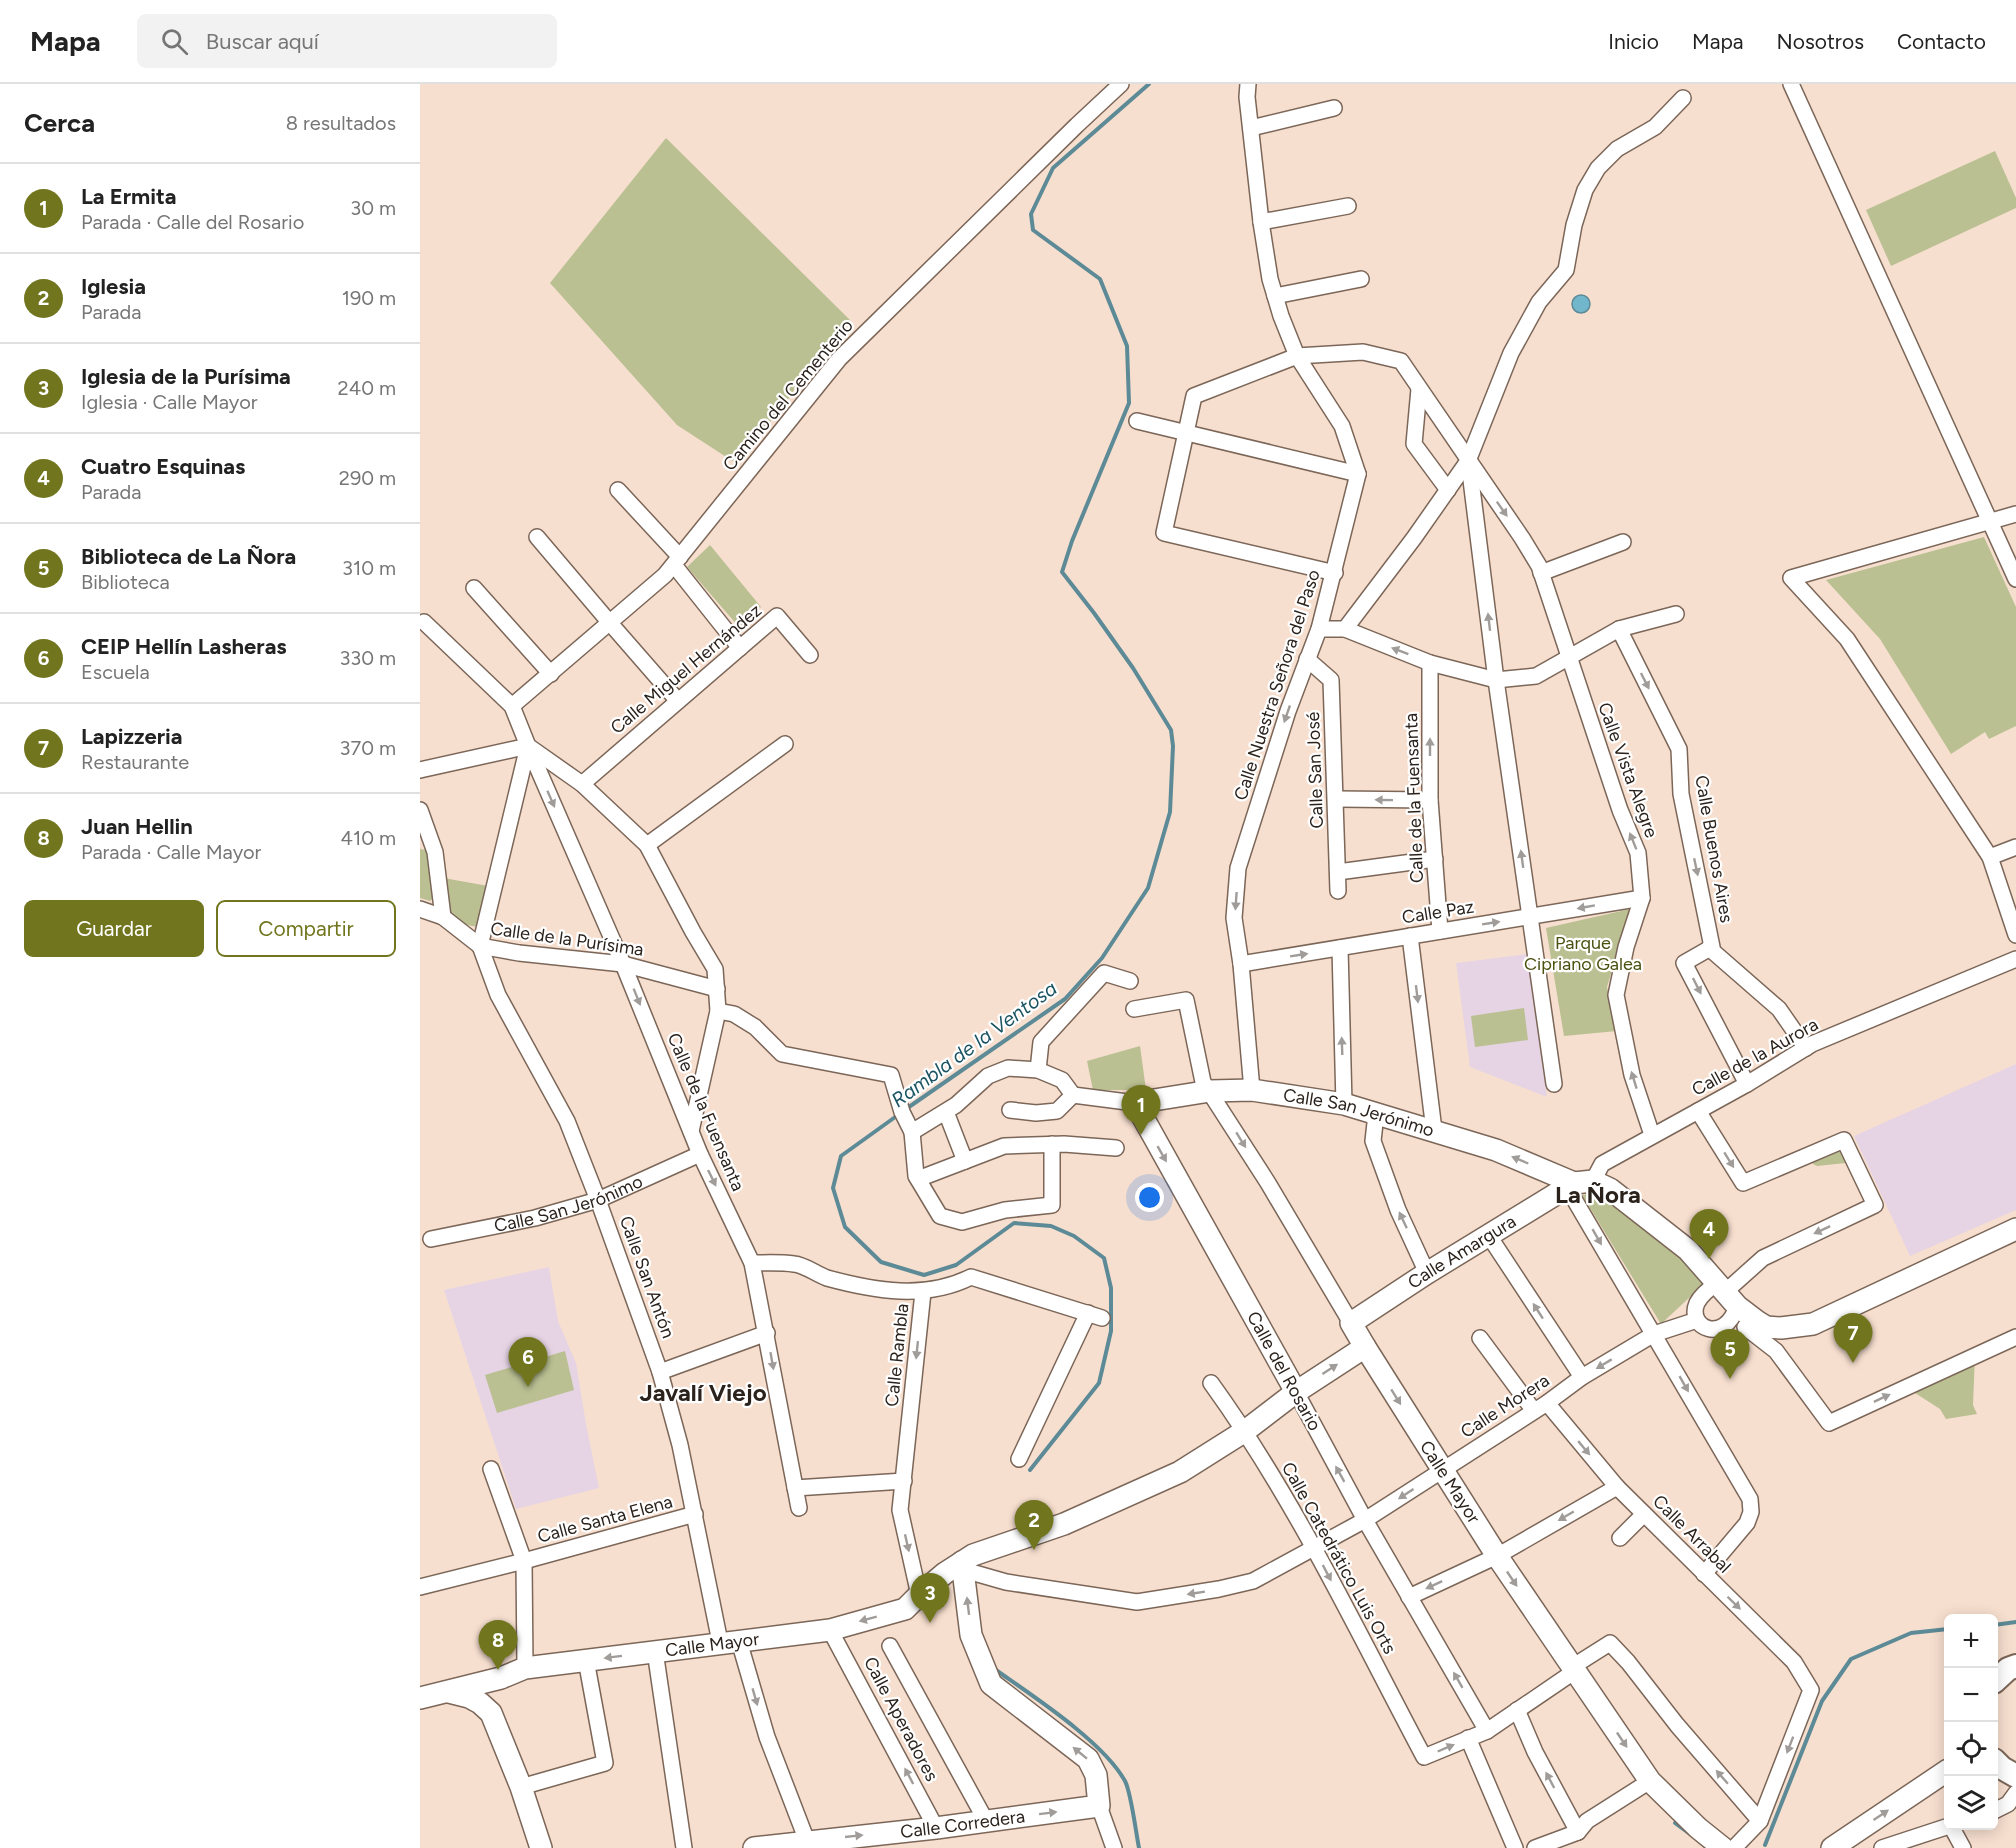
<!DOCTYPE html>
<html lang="es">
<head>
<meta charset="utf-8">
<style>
	body { margin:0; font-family:Figtree,sans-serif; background:#f2f2f2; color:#222 }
	.controls { position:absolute; right:18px; bottom:18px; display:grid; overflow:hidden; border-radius:9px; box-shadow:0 3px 15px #0003 }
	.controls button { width:54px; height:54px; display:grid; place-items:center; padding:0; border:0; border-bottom:2px solid #e0e0e0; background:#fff; color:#222; font:30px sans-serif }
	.you { position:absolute; left:730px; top:1114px; width:21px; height:21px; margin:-15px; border:4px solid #fff; border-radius:50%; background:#1a73e8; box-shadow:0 0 0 9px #1a73e833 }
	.badge { display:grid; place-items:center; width:39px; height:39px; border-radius:50%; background:#71761e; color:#fff; font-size:20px; font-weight:700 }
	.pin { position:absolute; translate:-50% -50px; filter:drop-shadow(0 2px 3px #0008) }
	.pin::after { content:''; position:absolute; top:32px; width:21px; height:18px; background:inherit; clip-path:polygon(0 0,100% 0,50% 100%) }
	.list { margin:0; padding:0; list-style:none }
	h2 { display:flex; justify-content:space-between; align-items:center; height:78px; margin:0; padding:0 24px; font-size:26px }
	h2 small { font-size:20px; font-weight:400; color:#767676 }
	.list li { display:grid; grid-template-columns:39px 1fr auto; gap:18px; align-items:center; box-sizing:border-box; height:90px; padding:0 24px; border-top:2px solid #e0e0e0 }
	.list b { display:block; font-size:22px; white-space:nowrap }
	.list p { margin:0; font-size:20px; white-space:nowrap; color:#767676 }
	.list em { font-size:20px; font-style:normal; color:#767676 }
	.actions { display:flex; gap:12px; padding:18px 24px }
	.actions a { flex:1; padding:14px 0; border:2px solid #71761e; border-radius:9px; text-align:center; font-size:21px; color:#71761e }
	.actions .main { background:#71761e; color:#fff }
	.icon { flex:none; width:33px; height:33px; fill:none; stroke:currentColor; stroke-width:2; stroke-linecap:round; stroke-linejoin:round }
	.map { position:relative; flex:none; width:1596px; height:1764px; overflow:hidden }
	header { display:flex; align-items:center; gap:36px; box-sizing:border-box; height:84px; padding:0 30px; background:#fff; border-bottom:2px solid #e0e0e0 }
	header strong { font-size:28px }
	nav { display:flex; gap:33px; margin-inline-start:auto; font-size:21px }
	.search { width:420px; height:54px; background:#f2f2f2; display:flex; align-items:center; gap:15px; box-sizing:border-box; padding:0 21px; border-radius:9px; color:#767676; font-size:22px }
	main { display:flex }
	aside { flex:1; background:#fff }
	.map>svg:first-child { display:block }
	.education { fill:#e6d4e4 }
	.green { fill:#bac092 }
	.water { fill:#71b6cb; stroke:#5c8a96; stroke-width:1.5 }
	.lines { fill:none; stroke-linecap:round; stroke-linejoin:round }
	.stream { stroke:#5c8a96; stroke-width:4 }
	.street-casing { stroke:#7b6658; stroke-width:18 }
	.secondary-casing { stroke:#7b6658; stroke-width:24 }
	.primary-casing { stroke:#7b6658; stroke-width:26 }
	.street { stroke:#fff; stroke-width:15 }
	.secondary { stroke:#fff; stroke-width:21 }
	.primary { stroke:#fff; stroke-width:22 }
	.oneway { fill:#a09c99 }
	.labels { text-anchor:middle; stroke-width:4.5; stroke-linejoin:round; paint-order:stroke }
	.street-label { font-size:18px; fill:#2b221c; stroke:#fff }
	.park-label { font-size:18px; fill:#4b500f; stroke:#fff }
	.water-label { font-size:20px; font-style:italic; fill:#195362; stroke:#fff }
	.district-label { font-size:24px; font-weight:bold; fill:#2b221c; stroke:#fff }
</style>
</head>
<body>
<header>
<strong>Mapa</strong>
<div class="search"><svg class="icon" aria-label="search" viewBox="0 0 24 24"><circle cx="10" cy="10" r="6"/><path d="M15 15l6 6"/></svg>Buscar aquí</div>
<nav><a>Inicio</a><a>Mapa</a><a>Nosotros</a><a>Contacto</a></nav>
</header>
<main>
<aside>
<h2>Cerca<small>8 resultados</small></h2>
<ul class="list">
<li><span class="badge">1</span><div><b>La Ermita</b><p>Parada · Calle del Rosario</p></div><em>30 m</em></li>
<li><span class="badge">2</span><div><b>Iglesia</b><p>Parada</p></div><em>190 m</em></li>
<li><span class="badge">3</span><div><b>Iglesia de la Purísima</b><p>Iglesia · Calle Mayor</p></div><em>240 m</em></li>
<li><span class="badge">4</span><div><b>Cuatro Esquinas</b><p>Parada</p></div><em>290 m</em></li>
<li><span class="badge">5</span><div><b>Biblioteca de La Ñora</b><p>Biblioteca</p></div><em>310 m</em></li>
<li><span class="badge">6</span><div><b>CEIP Hellín Lasheras</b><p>Escuela</p></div><em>330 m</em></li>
<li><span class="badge">7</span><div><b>Lapizzeria</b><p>Restaurante</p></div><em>370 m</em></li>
<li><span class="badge">8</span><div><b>Juan Hellin</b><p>Parada · Calle Mayor</p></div><em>410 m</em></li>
</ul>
<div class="actions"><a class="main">Guardar</a><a>Compartir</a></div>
</aside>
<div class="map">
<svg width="1596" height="1764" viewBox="0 0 1596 1764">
	<rect width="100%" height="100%" fill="#f7dfcf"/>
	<g class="education">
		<polygon points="1107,870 1127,1013 1050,983 1036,879"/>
		<polygon points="1596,980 1596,1126 1490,1172 1434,1052"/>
		<polygon points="129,1183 138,1237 156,1279 166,1340 179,1404 96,1425 24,1206"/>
	</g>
	<g class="green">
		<polygon points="246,54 430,236 376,301 372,310 317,380 257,341 130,199"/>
		<polygon points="1575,67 1596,114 1596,124 1471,182 1446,126"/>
		<polygon points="1564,453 1596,523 1596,642 1569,655 1565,648 1531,670 1460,555 1406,496"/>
		<polygon points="290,461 341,523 319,543 267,483"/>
		<polygon points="0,765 6,766 14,813 10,817 0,814"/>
		<path d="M18,793L74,803L64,843C46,843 37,837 23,827Z"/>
		<polygon points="1210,825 1187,903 1197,947 1144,952 1126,844"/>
		<polygon points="1104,924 1108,956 1055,963 1051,932"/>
		<polygon points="720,962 726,1006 673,1006 667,977"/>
		<polygon points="1418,1064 1426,1079 1397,1082 1393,1080 1392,1075"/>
		<polygon points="1184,1108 1258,1163 1285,1199 1241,1240 1162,1111"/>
		<polygon points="145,1267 154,1306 77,1329 65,1291"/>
		<polygon points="1555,1271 1553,1321 1557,1330 1526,1335 1520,1325 1492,1307"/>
	</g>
	<circle class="water" cx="1161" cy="220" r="9"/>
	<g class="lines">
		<g class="stream">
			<polyline points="486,1025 645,915 682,874 728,804 750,728 753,662 751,646 713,584 674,529 642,488 652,457 709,319 707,262 680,195 613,146 611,130 633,84 729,0"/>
			<polyline points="478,1031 421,1072 413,1104 425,1143 461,1178 504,1191 536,1181 594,1139 631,1142 654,1152 684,1174 691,1204 691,1247 679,1299 610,1386"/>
			<polyline points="1574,1541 1596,1538"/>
			<path d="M573,1584C611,1611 683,1657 705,1697C711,1708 716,1749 719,1764"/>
			<polyline points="1255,1739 1270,1750"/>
			<polyline points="1345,1761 1402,1617 1431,1575 1491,1549 1528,1545"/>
		</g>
		<defs>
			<g id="street">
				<polyline points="828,0 827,13 841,138 850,195 861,232 877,272 922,342 938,390 899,545 868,627 818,784 814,834 821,880 832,1006"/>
				<polyline points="1371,0 1596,495"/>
				<polyline points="831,44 914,24"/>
				<polyline points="841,138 928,122"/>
				<polyline points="855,212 941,195"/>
				<polyline points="999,305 994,360 1028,406"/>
				<polyline points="717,337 938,390"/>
				<polyline points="1049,380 1076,596 1134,1000"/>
				<polyline points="198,406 260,473"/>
				<polyline points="1596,430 1371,494 1427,555 1570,773 1596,851"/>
				<polyline points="117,453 190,539 258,617"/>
				<polyline points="254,481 320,564"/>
				<polyline points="915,489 744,449 774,312 877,272 943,268 981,277 1102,454 1119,482 1200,726 1218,769 1222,814 1206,863 1196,911 1212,991 1232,1051"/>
				<polyline points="1121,489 1203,458"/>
				<polyline points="54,504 131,590"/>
				<polyline points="4,538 92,622 108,662 162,700 227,761 273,848 295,885 298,927 271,1047"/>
				<polyline points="899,545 925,545 1010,579 1076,596 1116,592 1199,545 1256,530"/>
				<polyline points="925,545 994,454 1048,377 1091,269 1119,218 1146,186 1154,141 1165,106 1178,84 1197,65 1235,43 1263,14"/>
				<polyline points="1199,545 1259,665 1261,710 1292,863 1264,879 1327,1000"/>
				<polyline points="887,575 911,596 918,807"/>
				<polyline points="1010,579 1010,716 1020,847"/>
				<polyline points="92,622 245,491 419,275 657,41 701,0"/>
				<polyline points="108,662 60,862 78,911 147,1037 178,1116 240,1288 260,1361 300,1558"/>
				<polyline points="108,662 203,880 280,1070 332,1179 379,1424"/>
				<polyline points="0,686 108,662"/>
				<polyline points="162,700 357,532 390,571"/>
				<polyline points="917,715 1010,716"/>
				<polyline points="0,726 15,768 23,833"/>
				<polyline points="227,761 365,660"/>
				<polyline points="1570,773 1596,763"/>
				<polyline points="918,788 1015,775"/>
				<polyline points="0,825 23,833 60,862 99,869 203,880 297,905"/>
				<polyline points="990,852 1014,1046"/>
				<polyline points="920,864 924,1020"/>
				<polyline points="1289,864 1359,925 1386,964"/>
				<polyline points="821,880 1222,814"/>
				<polyline points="714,925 766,916 783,998 848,1099 931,1239"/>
				<polyline points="298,927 314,930 335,943 362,970 471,991 482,1028 492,1048 496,1092 520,1132 542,1138 585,1126 632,1121 632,1060"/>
				<polyline points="618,986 621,958 684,889 710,897"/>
				<polyline points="590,1026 616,1029 637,1027 653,1011"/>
				<polyline points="1278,1027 1323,1099 1424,1056 1455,1121 1343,1174 1305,1208"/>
				<polyline points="526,1028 545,1077 584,1062 644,1060 696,1064"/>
				<polyline points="956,1030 953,1057 978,1126 1007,1189"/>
				<polyline points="492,1048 536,1021 568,992 588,984 618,986 642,996 653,1011 715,1019"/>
				<polyline points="498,1095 545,1077"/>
				<polyline points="1173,1097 1182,1080 1327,1000 1392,960 1596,875"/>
				<polyline points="1147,1103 1330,1415 1331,1428 1327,1439 1284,1490"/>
				<polyline points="1069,1152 1162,1293"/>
				<path id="s1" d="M11,1155L115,1134L178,1116L280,1070"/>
				<path d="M332,1179C346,1179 360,1178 374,1180C385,1181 396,1190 407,1194C455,1207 505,1216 551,1193L682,1234"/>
				<path d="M1297,1199C1290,1204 1281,1211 1277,1219C1266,1244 1305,1261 1317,1222"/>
				<polyline points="1325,1243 1356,1267 1409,1339 1596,1253"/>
				<polyline points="1060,1254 1114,1327"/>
				<polyline points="240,1288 347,1249"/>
				<path d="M791,1299C875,1415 937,1547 1004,1673L1067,1647L1155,1587"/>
				<polyline points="876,1308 945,1436 1067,1647"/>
				<polyline points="1127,1319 1197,1403 1374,1578 1391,1606 1340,1737 1314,1764"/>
				<polyline points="599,1375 668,1229"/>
				<polyline points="71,1385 104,1477 105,1584"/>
				<polyline points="375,1404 484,1397"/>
				<polyline points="1200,1454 1224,1430"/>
				<polyline points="544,1486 586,1498 717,1518 799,1505 833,1497 945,1436 1127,1319 1162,1293 1234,1250 1277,1236"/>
				<polyline points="0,1503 104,1477 275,1430"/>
				<polyline points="499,1511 480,1426 503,1208"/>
				<polyline points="989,1513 1077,1472 1197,1403"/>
				<polyline points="410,1546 516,1744"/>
				<polyline points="319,1557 347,1653 387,1757"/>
				<polyline points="470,1562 566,1737"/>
				<polyline points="235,1567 264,1764"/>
				<polyline points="1152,1583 1190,1559 1208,1578 1257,1641 1340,1737"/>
				<polyline points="1097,1626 1115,1668 1158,1748"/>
				<polyline points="1048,1654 1095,1764"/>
				<polyline points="101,1703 185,1679 166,1576"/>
				<polyline points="679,1722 694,1764"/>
				<polyline points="1574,1727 1588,1720 1596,1709"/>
				<polyline points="1531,1742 1543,1764"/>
				<polyline points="1115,1764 1158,1748 1167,1737 1230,1697"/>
				<polyline points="1462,1764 1529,1742"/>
			</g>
			<g id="secondary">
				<path id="s2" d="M876,1308L715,1019L790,1007L832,1006L924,1020L1076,1066L1154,1099"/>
				<polyline points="29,1608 49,1613 60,1619 71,1629 101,1703 121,1764"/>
				<path id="s3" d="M0,1614L81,1594L105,1584L410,1546L485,1525L499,1511L525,1489L553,1471L644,1440L760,1388L825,1347L876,1308L945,1263"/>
				<path id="s4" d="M334,1764L516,1744L679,1722L676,1691L668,1675L571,1600L551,1551L542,1478"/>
				<path id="s5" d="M1303,1764L1278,1744L1230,1697L1077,1472L945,1263L931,1239L1007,1189L1154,1099L1173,1097L1190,1105L1268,1166L1317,1222L1338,1238L1346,1243L1361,1244L1393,1240L1596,1145"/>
				<polyline points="1412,1764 1528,1686"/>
			</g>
			<g id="primary">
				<polyline points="1574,1598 1588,1585 1596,1582"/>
				<polyline points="1574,1676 1582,1684 1596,1692"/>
			</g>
		</defs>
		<use href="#street" class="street-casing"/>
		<use href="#secondary" class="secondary-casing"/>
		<use href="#primary" class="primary-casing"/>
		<use href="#street" class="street"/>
		<use href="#secondary" class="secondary"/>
		<use href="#primary" class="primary"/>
	</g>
	<defs><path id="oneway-solid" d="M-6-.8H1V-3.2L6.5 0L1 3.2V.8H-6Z" transform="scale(1.5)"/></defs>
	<g class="oneway">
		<use href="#oneway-solid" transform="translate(1082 425) rotate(55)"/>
		<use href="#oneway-solid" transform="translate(1069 538) rotate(-97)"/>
		<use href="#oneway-solid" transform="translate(980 567) rotate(-159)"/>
		<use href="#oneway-solid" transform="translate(1225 597) rotate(63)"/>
		<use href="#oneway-solid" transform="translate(867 630) rotate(109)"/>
		<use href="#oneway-solid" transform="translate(1010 663) rotate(-90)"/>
		<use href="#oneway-solid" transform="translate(131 715) rotate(66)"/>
		<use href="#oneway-solid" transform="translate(964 716) rotate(-179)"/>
		<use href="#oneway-solid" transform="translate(1213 757) rotate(-112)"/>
		<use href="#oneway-solid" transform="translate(1102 775) rotate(-98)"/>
		<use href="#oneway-solid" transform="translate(1276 783) rotate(78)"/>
		<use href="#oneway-solid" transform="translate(816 817) rotate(94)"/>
		<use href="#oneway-solid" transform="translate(1166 823) rotate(170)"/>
		<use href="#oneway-solid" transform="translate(1071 839) rotate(-9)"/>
		<use href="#oneway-solid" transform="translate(879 871) rotate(-9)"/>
		<use href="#oneway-solid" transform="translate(1277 902) rotate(63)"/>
		<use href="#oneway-solid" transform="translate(997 910) rotate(83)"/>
		<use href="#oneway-solid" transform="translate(217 913) rotate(68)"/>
		<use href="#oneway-solid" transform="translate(922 962) rotate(-92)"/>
		<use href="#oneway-solid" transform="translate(1214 996) rotate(-107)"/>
		<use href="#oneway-solid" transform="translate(821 1056) rotate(58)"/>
		<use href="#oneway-solid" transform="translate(742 1070) rotate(60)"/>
		<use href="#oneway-solid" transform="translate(1100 1076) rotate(-157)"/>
		<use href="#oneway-solid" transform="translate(1309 1076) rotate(58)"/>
		<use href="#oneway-solid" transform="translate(292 1094) rotate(64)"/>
		<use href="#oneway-solid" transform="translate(983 1136) rotate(-115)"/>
		<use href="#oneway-solid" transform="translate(1402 1146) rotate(155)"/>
		<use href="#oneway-solid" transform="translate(1177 1153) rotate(60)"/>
		<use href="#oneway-solid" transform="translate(1118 1227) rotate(-123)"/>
		<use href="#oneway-solid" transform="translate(497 1266) rotate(96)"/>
		<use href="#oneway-solid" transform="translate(352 1277) rotate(80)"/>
		<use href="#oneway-solid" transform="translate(1184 1280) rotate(149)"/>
		<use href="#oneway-solid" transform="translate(910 1285) rotate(-33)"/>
		<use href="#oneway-solid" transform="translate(1264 1300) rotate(60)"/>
		<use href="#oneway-solid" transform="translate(976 1313) rotate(58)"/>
		<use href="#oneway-solid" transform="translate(1462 1314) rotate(-25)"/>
		<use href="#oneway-solid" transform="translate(1164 1364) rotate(50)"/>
		<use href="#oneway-solid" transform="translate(920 1390) rotate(-119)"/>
		<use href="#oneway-solid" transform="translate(986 1410) rotate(147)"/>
		<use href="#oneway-solid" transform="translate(1146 1432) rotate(150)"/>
		<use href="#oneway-solid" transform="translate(487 1459) rotate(77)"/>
		<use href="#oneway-solid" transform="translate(907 1489) rotate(62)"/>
		<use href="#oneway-solid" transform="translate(1092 1495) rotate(56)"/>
		<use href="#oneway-solid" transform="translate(1014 1501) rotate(155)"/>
		<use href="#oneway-solid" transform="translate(776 1509) rotate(171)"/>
		<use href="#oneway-solid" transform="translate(1314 1519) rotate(44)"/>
		<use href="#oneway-solid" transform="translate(548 1522) rotate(-97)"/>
		<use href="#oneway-solid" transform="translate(448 1535) rotate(165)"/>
		<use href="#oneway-solid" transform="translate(193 1573) rotate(173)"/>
		<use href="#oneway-solid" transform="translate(1038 1596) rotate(-120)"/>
		<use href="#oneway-solid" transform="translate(335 1613) rotate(74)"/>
		<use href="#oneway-solid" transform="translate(1202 1656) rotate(56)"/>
		<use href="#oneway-solid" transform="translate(1370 1661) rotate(111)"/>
		<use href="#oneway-solid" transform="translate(1026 1664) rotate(-23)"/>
		<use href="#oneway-solid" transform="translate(660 1669) rotate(-141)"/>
		<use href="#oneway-solid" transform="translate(489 1692) rotate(-118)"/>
		<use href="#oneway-solid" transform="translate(1302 1693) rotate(-131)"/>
		<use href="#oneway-solid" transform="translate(1130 1696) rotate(-118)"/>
		<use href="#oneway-solid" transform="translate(628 1729) rotate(-7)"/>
		<use href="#oneway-solid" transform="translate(1461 1731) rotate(-34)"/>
		<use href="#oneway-solid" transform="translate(434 1752) rotate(-6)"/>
	</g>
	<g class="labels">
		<g class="street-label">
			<text transform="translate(368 311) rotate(-50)" y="6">Camino del Cementerio</text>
			<text transform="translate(266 585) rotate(-40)" y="6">Calle Miguel Hernández</text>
			<text transform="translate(857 601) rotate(-72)" y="6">Calle Nuestra Señora del Paso</text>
			<text transform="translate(895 686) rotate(-92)" y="6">Calle San José</text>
			<text transform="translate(1208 686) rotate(70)" y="6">Calle Vista Alegre</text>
			<text transform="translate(994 714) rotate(-92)" y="6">Calle de la Fuensanta</text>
			<text transform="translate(1294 765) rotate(80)" y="6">Calle Buenos Aires</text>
			<text transform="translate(1018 828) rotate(-9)" y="6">Calle Paz</text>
			<text transform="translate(147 855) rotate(8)" y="6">Calle de la Purísima</text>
			<text transform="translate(1335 973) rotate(-29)" y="6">Calle de la Aurora</text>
			<text transform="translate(286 1028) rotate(67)" y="6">Calle de la Fuensanta</text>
			<text dy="6" stroke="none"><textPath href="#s2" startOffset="558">Calle San Jerónimo</textPath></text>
			<text dy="6" stroke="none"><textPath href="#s1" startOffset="142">Calle San Jerónimo</textPath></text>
			<text dy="6" stroke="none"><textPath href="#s5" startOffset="778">Calle Amargura</textPath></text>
			<text transform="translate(227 1193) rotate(70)" y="6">Calle San Antón</text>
			<text transform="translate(477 1271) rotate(-84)" y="6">Calle Rambla</text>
			<text transform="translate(864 1287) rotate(61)" y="6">Calle del Rosario</text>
			<text transform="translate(1085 1322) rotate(-33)" y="6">Calle Morera</text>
			<text transform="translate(1030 1398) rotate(57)" y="6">Calle Mayor</text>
			<text transform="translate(185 1435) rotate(-15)" y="6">Calle Santa Elena</text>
			<text transform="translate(1272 1450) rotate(45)" y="6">Calle Arrabal</text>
			<text transform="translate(919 1474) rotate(61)" y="6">Calle Catedrático Luis Orts</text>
			<text dy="6" stroke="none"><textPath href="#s3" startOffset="298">Calle Mayor</textPath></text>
			<text transform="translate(481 1635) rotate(62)" y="6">Calle Aperadores</text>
			<text dy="6" stroke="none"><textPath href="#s4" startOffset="210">Calle Corredera</textPath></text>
		</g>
		<g class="park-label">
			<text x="1163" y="865">Parque<tspan x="1163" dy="21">Cipriano Galea</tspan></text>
		</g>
		<g class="water-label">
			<text transform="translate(554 960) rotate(-36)" y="7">Rambla de la Ventosa</text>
		</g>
		<g class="district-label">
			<text x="1178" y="1119">La Ñora</text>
			<text x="283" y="1317">Javalí Viejo</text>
		</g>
	</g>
</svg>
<div class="controls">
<button>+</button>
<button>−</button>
<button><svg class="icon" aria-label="locate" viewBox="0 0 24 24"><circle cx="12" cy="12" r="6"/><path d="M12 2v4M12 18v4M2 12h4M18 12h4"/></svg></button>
<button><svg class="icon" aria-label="layers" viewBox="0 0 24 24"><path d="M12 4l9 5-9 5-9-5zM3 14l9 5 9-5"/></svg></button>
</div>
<div class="you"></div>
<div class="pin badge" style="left:721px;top:1051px">1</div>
<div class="pin badge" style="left:614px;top:1466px">2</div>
<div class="pin badge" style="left:510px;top:1539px">3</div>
<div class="pin badge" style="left:1289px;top:1175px">4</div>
<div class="pin badge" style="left:1310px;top:1295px">5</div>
<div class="pin badge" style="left:108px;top:1303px">6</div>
<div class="pin badge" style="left:1433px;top:1279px">7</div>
<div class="pin badge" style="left:78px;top:1586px">8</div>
</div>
</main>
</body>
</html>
